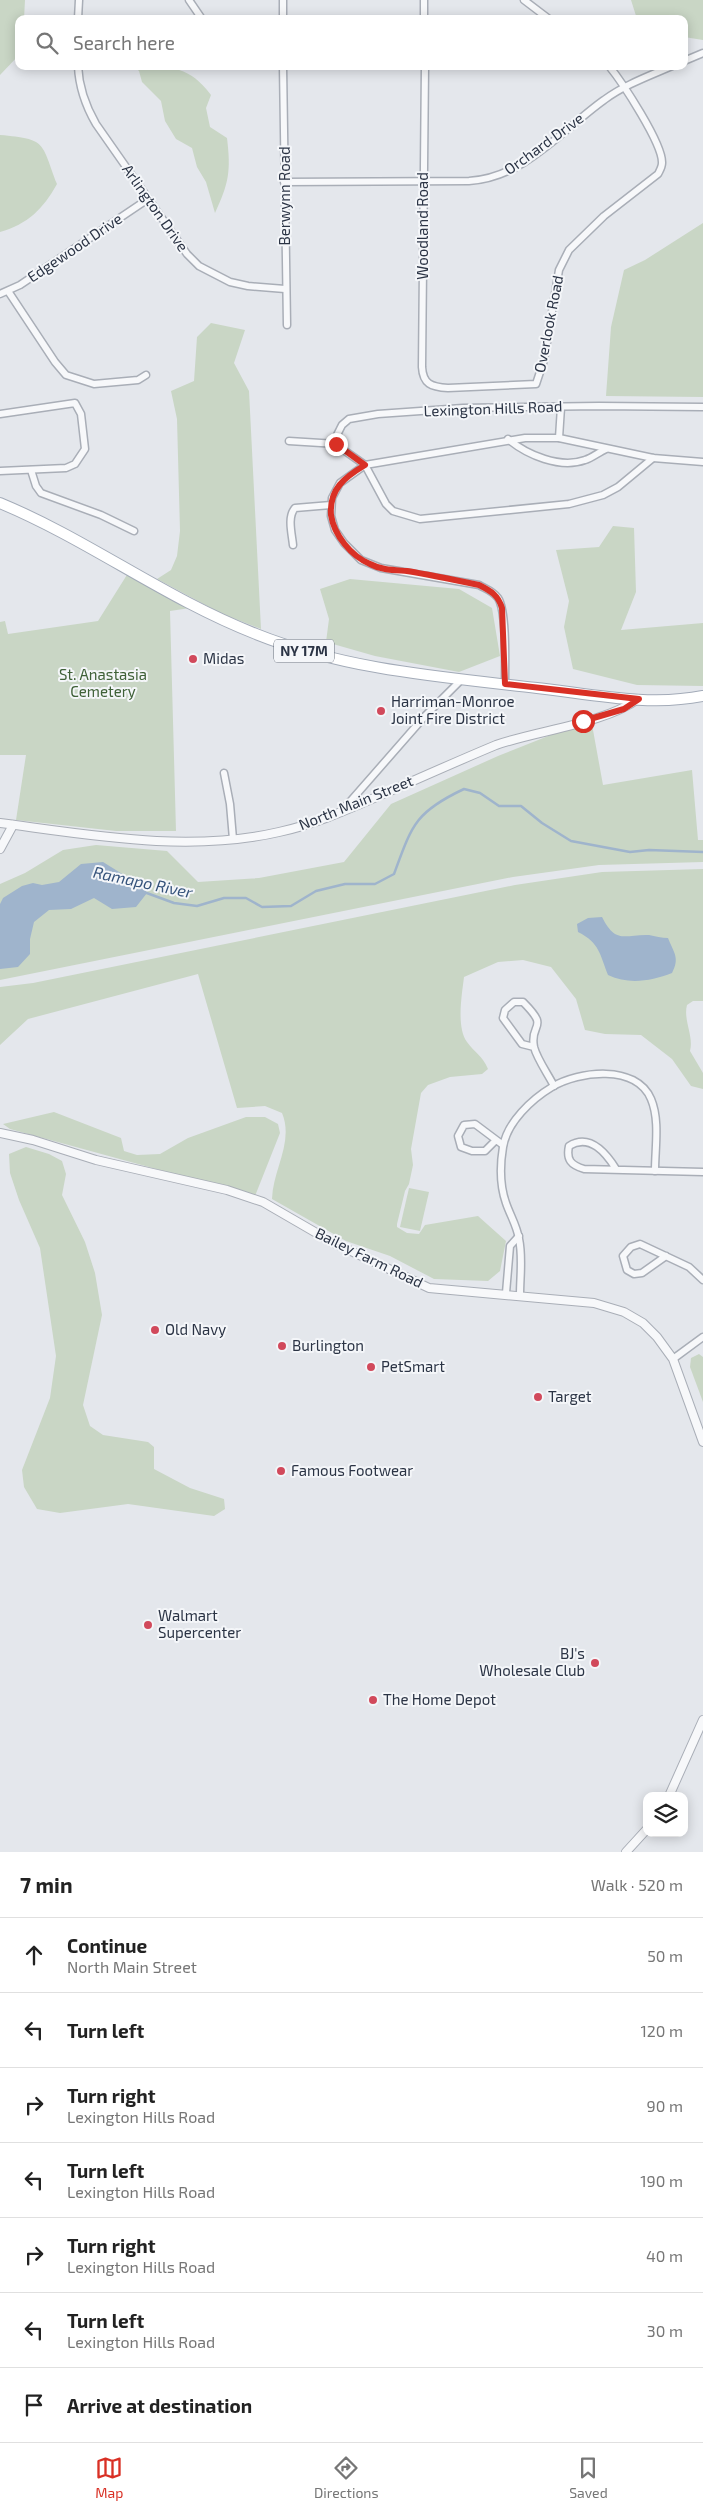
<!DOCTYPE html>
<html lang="en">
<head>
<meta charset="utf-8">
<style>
	body { margin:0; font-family:"Exo 2",sans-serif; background:#f6f6f6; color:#222 }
	.controls { position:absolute; right:15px; bottom:15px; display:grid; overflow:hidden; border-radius:10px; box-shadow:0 2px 12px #0003 }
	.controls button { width:45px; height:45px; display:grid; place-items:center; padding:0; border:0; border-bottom:1px solid #e0e0e0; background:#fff; color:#222; font:25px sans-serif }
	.stop { position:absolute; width:15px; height:15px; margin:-11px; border:4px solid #d93025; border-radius:50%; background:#fff }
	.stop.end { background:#d93025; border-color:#fff; box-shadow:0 1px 5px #0008 }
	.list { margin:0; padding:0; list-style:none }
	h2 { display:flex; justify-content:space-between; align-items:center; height:65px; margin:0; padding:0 20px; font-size:21px }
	h2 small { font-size:16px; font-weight:400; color:#767676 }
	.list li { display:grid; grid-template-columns:32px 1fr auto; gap:15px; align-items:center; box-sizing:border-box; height:75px; padding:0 20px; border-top:1px solid #e0e0e0 }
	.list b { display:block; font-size:19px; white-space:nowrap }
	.list p { margin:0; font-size:16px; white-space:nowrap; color:#767676 }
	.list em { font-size:16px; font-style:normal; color:#767676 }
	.icon { flex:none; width:28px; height:28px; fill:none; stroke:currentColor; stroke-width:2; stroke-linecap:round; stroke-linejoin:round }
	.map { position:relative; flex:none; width:703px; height:1852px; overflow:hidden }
	.search { position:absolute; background:#fff; box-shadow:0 2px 12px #0003; left:15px; right:15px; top:15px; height:55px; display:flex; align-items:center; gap:12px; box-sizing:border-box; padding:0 18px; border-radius:10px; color:#767676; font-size:19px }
	.sheet { height:590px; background:#fff }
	nav { display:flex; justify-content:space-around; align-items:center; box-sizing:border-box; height:70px; border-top:1px solid #e0e0e0; background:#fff; font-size:14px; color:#767676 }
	nav a { display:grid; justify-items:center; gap:2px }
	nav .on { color:#d93025 }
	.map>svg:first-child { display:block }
	.green { fill:#c9d6c5 }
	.water { fill:#9fb4cc }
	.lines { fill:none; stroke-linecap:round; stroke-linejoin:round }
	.stream { stroke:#9fb4cc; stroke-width:2.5 }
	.minor-casing { stroke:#a9aeb7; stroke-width:9 }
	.tertiary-casing { stroke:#a9aeb7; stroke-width:10 }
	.primary-casing { stroke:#a3abb8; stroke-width:12 }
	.minor { stroke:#f7f8fa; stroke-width:6 }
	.tertiary { stroke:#f7f8fa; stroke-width:8 }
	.primary { stroke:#fff; stroke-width:10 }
	.route { stroke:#d93025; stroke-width:6 }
	.poi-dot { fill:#d1495b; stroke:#f4f6f9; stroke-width:2 }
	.labels { text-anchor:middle; stroke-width:4; stroke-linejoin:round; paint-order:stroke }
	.shield { fill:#f4f6f9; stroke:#676e7b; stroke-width:1 }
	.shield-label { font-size:14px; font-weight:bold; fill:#2b3445 }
	.street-label { font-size:15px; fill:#2b3445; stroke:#f4f6f9 }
	.poi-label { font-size:15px; fill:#2b3445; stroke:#f4f6f9; text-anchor:start }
	.park-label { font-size:15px; fill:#3f6138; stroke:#f4f6f9 }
	.water-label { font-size:16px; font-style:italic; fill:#34527a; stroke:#f4f6f9 }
</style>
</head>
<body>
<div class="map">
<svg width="703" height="1852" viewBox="0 0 703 1852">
	<rect width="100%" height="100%" fill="#e4e7ec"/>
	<g class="green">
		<polygon points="0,0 25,0 24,19 19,19 19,55 0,75"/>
		<polygon points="631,0 703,0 703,40 684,37 684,19 637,19"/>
		<path d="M134,66C168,66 189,65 211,95L206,108L210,127L227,138C231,171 229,183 215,213L206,182L197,167L192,148L176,139L165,121L161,101L142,82L139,71Z"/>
		<path d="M0,135C47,139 41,142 57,184C43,209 28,224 0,232Z"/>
		<polygon points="703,223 703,397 606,396 611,327 624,270 645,260"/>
		<polygon points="211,323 245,330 234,363 249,391 261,629 222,614 157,579 171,570 177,556 180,531 177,419 171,391 194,381 197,337"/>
		<polygon points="613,526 634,528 636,592 621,630 703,623 703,686 637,685 573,669 564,627 569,601 556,550 599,547"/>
		<polygon points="130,570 197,607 170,611 176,831 116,831 16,820 26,755 0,755 0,622 5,621 8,634 98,621"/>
		<polygon points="350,579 459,589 492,608 500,656 459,672 375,656 326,642 329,619 320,589"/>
		<polygon points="591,719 603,785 692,770 698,840 703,840 703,862 599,865 513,877 0,980 0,884 25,873 63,850 96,845 167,851 198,882 259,878 344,862 391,804 498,756"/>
		<path d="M703,869V1001H693L687,1005C683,1020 694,1036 690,1051L703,1073V1089L691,1086L672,1059L641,1035L605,1034L585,1030L576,999L551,967L523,960L498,962L464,977C462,994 456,1027 467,1042C475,1053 482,1055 488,1069L482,1074L450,1077L428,1085L421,1093L411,1149L413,1165L409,1184L405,1191L397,1224V1227L407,1233L419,1234L425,1225L478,1216L506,1241L500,1271L488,1281L434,1279L390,1256L346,1241L272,1199C273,1169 294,1142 282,1113L265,1106L237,1108L198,974L28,1019L0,1045V987L33,983L515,885L602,872Z"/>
		<polygon points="54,1112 121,1138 124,1151 137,1155 160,1154 188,1138 246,1117 265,1117 278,1124 280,1133 255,1196 10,1129 3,1124"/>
		<polygon points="26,1147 49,1154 62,1161 66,1174 62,1195 85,1242 95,1273 102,1315 83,1405 90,1426 103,1435 148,1442 154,1447 154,1469 190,1488 224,1499 225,1509 214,1516 128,1504 60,1513 37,1509 24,1487 22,1470 50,1398 56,1356 40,1248 19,1200 10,1173 9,1154"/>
		<polygon points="409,1188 429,1192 420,1231 400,1227"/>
		<polygon points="699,1354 703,1357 703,1402 690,1367 691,1358"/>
	</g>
	<g class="water">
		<polygon points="103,862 140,885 147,893 136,907 112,909 94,898 71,909 49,910 34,922 30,939 30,954 18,967 0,969 0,904 3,898 22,886 33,883 42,885 59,882 81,864"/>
		<path d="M602,917C616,945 625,934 649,935C655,936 662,938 668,938C674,953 680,958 672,973C651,981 629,985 608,975C600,955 600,943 578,932L577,924L588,918Z"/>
	</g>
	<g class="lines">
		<path class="stream" d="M144,892L174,903L197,906L224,898H246L262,907L291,906L316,891L345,884H375L394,874C412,825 415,812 464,789L480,793L499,806H521L542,823L571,841L630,852L649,850L703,852"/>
		<defs>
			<g id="minor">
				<polyline points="189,0 202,19"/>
				<polyline points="424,0 424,19"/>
				<polyline points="524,0 549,19"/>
				<polyline points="78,19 79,0"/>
				<polyline points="283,19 283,0"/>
				<polyline points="684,61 703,53"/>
				<path d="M78,66C79,88 85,105 96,124L187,254L199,266L230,282L248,286L285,289"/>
				<polyline points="283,66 287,325"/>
				<path d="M425,66L422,367C423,384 431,387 448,388L536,384L544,360L559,270L569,250L604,216L658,174C660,170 662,167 662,163C663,144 622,82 609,66"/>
				<path d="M284,182L469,181C524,178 562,130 604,100C624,85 649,76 672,66"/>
				<polyline points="8,291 55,362 66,375 94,384 138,380 146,375"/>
				<polyline points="0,294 20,285 148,199"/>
				<polyline points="0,414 75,403 81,414 85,449 75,464 66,468 0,471"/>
				<polyline points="559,438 561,407"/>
				<path d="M508,439C527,455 560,469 585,460C592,458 599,452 606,449"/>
				<polyline points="289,441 337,444"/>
				<polyline points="653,458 618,487 603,495 569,504 420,519 393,511 386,504 365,465 338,446 335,439 342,425 349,419 378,414 463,408 599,406 703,407"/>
				<polyline points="31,470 36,486 41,493 101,515 134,531"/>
				<path d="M293,545C292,534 287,517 295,508L331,505"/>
				<path d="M505,684C505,666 507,611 498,598C493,591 486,589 479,585L381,568L361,560L344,543L335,530L331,516L332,498L340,483L365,465L525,438H559L653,458L703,462"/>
				<polyline points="224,773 230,804 233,839"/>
				<polyline points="341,812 425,716 461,680"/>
				<path d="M534,1047L522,1044L503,1018L505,1010L514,1002H523C551,1030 529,1022 534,1047C537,1059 548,1074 554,1086"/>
				<polyline points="496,1140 485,1151 472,1151 461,1147 458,1136 464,1125 475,1124 503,1145"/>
				<path d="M616,1169C606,1153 590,1133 569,1146C566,1160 571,1165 584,1169L703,1172"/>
				<polyline points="666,1256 642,1273 634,1274 627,1270 623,1256 631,1247 640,1244 689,1267 703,1280"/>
				<polyline points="506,1293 510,1246 519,1236"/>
				<path d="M520,1295C520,1276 523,1257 519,1239C517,1226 510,1215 506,1203C500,1186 500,1165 503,1147C507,1122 532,1099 552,1087C579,1071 636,1064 651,1099C660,1120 655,1148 655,1171"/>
				<polyline points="673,1359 703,1337"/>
			</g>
			<g id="tertiary">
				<path d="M0,823C91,835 188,853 279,832C317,824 353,807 388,792C424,776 460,760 496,745C539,730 603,724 638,699"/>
				<polyline points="0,849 13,825"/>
				<polyline points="0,1133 33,1140 96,1160 227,1190 263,1202 332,1242 429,1288 594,1303 624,1312 643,1323 657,1337 673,1359 703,1442"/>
				<polyline points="669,1796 703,1720"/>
				<polyline points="626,1852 647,1829"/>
			</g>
			<path id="primary" d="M0,503C89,540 166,599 256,634C346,670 442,677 537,688C591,694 649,707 703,696"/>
		</defs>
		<use href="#minor" class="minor-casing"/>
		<use href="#tertiary" class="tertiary-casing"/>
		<use href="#primary" class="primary-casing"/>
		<use href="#minor" class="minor"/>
		<use href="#tertiary" class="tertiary"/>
		<use href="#primary" class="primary"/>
	</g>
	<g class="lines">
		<path class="route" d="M336,444L365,465C345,477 329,489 331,515C334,535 351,556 370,564C381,570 394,570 407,571C431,575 455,580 479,585C491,591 498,595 502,608L505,684L639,699L624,709L583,721"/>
	</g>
	<g class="poi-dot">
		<circle cx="193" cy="659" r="5"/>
		<circle cx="381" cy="711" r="5"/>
		<circle cx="155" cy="1330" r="5"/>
		<circle cx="282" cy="1346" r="5"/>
		<circle cx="371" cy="1367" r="5"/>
		<circle cx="538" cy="1397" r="5"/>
		<circle cx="281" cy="1471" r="5"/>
		<circle cx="148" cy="1625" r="5"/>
		<circle cx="595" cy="1663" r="5"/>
		<circle cx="373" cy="1700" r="5"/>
	</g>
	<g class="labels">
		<rect class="shield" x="274" y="639.5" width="60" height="23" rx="4"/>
		<g class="shield-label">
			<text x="304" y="656">NY 17M</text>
		</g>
		<g class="street-label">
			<text transform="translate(544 144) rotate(-36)" y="5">Orchard Drive</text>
			<text transform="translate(285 196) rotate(-90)" y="5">Berwynn Road</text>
			<text transform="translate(155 208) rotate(55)" y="5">Arlington Drive</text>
			<text transform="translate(423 226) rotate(-90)" y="5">Woodland Road</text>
			<text transform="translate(75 248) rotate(-34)" y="5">Edgewood Drive</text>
			<text transform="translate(549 324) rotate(-79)" y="5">Overlook Road</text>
			<text transform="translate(493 409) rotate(-2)" y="5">Lexington Hills Road</text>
			<text transform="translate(356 803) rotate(-22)" y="5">North Main Street</text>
			<text transform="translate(369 1258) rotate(26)" y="5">Bailey Farm Road</text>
		</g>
		<g class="poi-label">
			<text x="203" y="664">Midas</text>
			<text x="391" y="707">Harriman-Monroe<tspan x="391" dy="17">Joint Fire District</tspan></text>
			<text x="165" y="1335">Old Navy</text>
			<text x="292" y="1351">Burlington</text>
			<text x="381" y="1372">PetSmart</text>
			<text x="548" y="1402">Target</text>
			<text x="291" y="1476">Famous Footwear</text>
			<text x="158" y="1621">Walmart<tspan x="158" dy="17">Supercenter</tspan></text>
			<text x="585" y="1659" text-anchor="end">BJ's<tspan x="585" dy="17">Wholesale Club</tspan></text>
			<text x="383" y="1705">The Home Depot</text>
		</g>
		<g class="park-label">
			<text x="103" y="680">St. Anastasia<tspan x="103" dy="17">Cemetery</tspan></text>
		</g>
		<g class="water-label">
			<text transform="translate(143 882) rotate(12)" y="6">Ramapo River</text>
		</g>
	</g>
</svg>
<div class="controls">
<button><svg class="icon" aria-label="layers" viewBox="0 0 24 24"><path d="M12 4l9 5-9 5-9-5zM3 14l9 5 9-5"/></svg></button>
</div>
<div class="stop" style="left:583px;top:721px"></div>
<div class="stop end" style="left:336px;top:444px"></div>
<div class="search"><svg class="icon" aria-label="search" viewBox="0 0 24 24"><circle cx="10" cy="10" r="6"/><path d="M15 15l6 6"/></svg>Search here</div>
</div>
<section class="sheet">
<h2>7 min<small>Walk · 520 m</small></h2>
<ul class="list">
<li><svg class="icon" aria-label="ahead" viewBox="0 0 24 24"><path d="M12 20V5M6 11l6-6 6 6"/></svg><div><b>Continue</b><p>North Main Street</p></div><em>50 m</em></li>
<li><svg class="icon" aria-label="left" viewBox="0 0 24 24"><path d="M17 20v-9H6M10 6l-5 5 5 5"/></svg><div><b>Turn left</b></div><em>120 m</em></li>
<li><svg class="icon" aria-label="right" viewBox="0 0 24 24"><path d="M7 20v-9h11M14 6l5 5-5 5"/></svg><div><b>Turn right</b><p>Lexington Hills Road</p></div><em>90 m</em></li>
<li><svg class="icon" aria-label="left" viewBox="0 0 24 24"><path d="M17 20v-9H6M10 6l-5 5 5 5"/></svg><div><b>Turn left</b><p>Lexington Hills Road</p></div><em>190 m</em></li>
<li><svg class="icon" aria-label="right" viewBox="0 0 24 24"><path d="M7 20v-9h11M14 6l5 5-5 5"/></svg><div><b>Turn right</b><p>Lexington Hills Road</p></div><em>40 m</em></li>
<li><svg class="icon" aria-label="left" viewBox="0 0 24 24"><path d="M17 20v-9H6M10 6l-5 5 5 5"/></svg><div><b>Turn left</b><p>Lexington Hills Road</p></div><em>30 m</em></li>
<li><svg class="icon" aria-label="arrive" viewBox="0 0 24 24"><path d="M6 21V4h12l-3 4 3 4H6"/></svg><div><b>Arrive at destination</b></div></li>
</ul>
</section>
<nav>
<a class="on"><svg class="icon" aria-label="map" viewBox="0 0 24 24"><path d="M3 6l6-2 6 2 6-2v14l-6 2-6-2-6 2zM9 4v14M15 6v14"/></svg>Map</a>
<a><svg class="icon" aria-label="directions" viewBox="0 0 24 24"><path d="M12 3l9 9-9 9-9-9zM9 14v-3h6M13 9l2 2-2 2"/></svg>Directions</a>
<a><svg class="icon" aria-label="saved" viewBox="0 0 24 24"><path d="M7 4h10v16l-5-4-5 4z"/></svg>Saved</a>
</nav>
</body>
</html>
